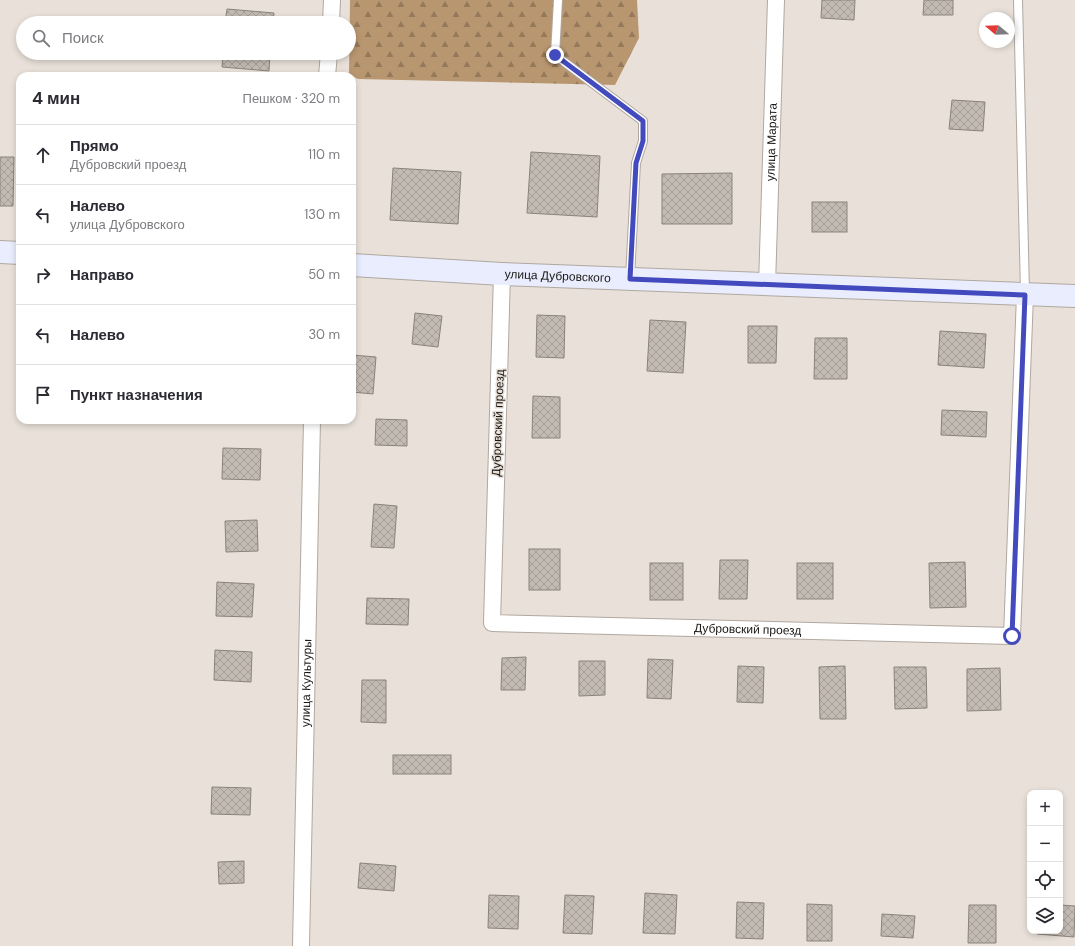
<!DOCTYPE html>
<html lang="ru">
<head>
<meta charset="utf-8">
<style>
	body { margin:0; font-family:"DM Sans",sans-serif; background:#f7f7f7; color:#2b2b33 }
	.controls { position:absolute; right:12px; bottom:12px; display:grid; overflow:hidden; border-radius:8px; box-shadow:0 2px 6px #0003 }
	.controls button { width:36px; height:36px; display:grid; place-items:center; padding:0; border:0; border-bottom:1px solid #e1e1e2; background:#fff; color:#2b2b33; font:20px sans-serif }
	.compass { position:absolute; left:979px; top:12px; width:36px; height:36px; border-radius:50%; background:#fff; box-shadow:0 2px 6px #0003; rotate:289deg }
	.stop { position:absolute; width:12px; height:12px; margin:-9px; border:3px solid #434abe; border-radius:50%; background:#fff }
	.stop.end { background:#434abe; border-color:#fff; box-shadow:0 1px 4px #0008 }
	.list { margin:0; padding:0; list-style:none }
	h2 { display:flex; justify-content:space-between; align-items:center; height:52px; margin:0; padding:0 16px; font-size:17px }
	h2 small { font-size:13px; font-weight:400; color:#7c7c81 }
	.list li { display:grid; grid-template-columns:26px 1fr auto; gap:12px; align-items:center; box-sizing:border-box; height:60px; padding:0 16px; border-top:1px solid #e1e1e2 }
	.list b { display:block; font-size:15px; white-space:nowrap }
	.list p { margin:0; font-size:13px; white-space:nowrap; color:#7c7c81 }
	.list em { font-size:13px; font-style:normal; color:#7c7c81 }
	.icon { flex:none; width:22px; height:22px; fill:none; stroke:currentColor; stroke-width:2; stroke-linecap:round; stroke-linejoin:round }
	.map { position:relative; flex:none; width:1075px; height:946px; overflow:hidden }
	.search { position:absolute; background:#fff; box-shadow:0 2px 6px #0003; left:16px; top:16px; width:340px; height:44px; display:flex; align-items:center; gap:10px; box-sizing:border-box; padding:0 14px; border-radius:22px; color:#7c7c81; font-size:15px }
	.panel { position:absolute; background:#fff; box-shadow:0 2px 6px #0003; left:16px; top:72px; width:340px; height:352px; border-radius:12px }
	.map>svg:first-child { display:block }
	.forest { fill:url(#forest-firs) }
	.building { fill:url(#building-cross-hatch); stroke:#8a837b }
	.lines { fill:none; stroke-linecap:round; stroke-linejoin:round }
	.lane-casing { stroke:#b0a8a0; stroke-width:10 }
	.street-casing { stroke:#b0a8a0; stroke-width:18 }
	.secondary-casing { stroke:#b0a8a0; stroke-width:24 }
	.lane { stroke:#fff; stroke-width:8 }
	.street { stroke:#fff; stroke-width:16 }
	.secondary { stroke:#e9edfd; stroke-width:22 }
	.route { stroke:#434abe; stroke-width:5 }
	.labels { text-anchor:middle; stroke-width:3; stroke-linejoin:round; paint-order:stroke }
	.street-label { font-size:12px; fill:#1a1714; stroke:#e9e1d9 }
</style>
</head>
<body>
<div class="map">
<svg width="1075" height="946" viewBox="0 0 1075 946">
	<defs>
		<pattern id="forest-firs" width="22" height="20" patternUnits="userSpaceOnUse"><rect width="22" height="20" fill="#b89670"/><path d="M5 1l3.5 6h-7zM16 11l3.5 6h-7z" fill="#95795b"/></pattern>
		<pattern id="building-cross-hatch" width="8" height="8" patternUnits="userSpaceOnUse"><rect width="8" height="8" fill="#c3bbb3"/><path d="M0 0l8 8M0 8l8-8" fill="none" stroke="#a7a099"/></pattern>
	</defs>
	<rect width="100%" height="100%" fill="#e9e1d9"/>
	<polygon class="forest" points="350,0 637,0 639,38 615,85 358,79 349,74"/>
	<g class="building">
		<polygon points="822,0 855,0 854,20 821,18"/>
		<polygon points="924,0 953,0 953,15 923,15"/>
		<polygon points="227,9 274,13 273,23 225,23"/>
		<polygon points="223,53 270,53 269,71 222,67"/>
		<polygon points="952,100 985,102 983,131 949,129"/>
		<polygon points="531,152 600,156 597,217 527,213"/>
		<polygon points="0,157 14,157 13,206 0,206"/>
		<polygon points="393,168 461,172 458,224 390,220"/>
		<polygon points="732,173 732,224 662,224 662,174"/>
		<rect x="812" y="202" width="35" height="30"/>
		<polygon points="415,313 442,316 438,347 412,344"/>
		<polygon points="537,315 565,316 564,358 536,357"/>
		<polygon points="650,320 686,322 683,373 647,371"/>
		<polygon points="748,326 777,326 776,363 748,363"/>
		<polygon points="940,331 986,334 984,368 938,365"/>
		<polygon points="815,338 847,338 847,379 814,379"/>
		<polygon points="352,355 376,357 373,394 352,392"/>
		<polygon points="533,396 560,397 560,438 532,438"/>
		<polygon points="942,410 987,412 986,437 941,435"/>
		<polygon points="376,419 407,420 407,446 375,445"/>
		<polygon points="223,448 261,449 260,480 222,479"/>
		<polygon points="374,504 397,506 394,548 371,547"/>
		<polygon points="257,520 258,551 226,552 225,521"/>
		<rect x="529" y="549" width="31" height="41"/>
		<polygon points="720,560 748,560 747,599 719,599"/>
		<polygon points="965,562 966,607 930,608 929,563"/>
		<rect x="650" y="563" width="33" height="37"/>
		<rect x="797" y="563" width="36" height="36"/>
		<polygon points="217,582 254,584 252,617 216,616"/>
		<polygon points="367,598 409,599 408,625 366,624"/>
		<polygon points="215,650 252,652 251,682 214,680"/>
		<polygon points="526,657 525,690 501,690 502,658"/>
		<polygon points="648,659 673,660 671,699 647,698"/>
		<polygon points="579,661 605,661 605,695 579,696"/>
		<polygon points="738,666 764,667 763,703 737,702"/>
		<polygon points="845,666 846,719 820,719 819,667"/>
		<polygon points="894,667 926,667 927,708 895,709"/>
		<polygon points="1000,668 1001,710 967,711 967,669"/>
		<polygon points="362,680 386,680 386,723 361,722"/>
		<rect x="393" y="755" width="58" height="19"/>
		<polygon points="212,787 251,788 250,815 211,814"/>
		<polygon points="244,861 244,883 219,884 218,862"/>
		<polygon points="360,863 396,866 394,891 358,888"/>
		<polygon points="645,893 677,895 675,934 643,933"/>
		<polygon points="489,895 519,896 518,929 488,928"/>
		<polygon points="565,895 594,896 592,934 563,933"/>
		<polygon points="737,902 764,903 763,939 736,938"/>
		<polygon points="807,904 832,905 832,941 807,941"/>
		<polygon points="969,905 996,905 996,943 968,943"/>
		<polygon points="1060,905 1075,906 1074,937 1037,934 1037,931 1060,931"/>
		<polygon points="882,914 915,916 913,938 881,936"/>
	</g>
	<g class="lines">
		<defs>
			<g id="lane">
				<polyline points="558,0 555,55 643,121 643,141 636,163 630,278"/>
				<polyline points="1018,0 1025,293"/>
			</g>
			<g id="street">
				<polyline points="331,23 332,0"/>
				<polyline points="327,76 329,53"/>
				<path id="s1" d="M502,274L492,623L1012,636L1025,295"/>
				<path id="s2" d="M767,285L776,0"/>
				<path id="s3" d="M301,946L312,420"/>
			</g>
			<g id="secondary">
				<polyline points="0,252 20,253"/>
				<path id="s4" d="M352,265L502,274L1075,296"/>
			</g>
		</defs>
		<use href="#lane" class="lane-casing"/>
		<use href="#street" class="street-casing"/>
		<use href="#secondary" class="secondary-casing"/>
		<use href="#lane" class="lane"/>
		<use href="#street" class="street"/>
		<use href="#secondary" class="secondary"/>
	</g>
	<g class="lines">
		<polyline class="route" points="555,55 643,121 643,141 636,163 630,279 1025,295 1012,636"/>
	</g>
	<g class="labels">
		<g class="street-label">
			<text dy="4" stroke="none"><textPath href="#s2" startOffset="143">улица Марата</textPath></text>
			<text dy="4" stroke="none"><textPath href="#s4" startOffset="206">улица Дубровского</textPath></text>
			<text transform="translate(498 423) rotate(-88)" y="4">Дубровский проезд</text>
			<text dy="4" stroke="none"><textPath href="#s1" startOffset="605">Дубровский проезд</textPath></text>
			<text dy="4" stroke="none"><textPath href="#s3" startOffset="263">улица Культуры</textPath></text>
		</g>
	</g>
</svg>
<div class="controls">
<button>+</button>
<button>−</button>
<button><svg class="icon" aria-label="locate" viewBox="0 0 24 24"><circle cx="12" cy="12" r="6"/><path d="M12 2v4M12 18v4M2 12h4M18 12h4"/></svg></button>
<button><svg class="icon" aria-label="layers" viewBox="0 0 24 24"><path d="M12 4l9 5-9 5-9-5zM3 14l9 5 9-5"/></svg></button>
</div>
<svg class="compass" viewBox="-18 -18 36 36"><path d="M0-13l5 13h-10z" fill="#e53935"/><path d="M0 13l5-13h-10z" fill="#7c7c81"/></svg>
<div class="stop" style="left:1012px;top:636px"></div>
<div class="stop end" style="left:555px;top:55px"></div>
<div class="search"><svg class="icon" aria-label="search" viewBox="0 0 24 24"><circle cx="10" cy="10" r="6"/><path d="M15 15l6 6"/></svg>Поиск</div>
<section class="panel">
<h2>4 мин<small>Пешком · 320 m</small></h2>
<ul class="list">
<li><svg class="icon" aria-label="ahead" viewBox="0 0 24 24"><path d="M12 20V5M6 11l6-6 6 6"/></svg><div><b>Прямо</b><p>Дубровский проезд</p></div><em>110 m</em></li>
<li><svg class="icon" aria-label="left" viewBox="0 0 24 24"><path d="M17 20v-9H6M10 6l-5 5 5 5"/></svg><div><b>Налево</b><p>улица Дубровского</p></div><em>130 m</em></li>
<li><svg class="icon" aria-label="right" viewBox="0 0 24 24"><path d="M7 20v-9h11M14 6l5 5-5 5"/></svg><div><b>Направо</b></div><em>50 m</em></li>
<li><svg class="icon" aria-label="left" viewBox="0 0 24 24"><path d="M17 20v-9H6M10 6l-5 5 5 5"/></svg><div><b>Налево</b></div><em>30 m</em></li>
<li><svg class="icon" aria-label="arrive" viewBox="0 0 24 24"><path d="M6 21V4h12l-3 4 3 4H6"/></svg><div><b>Пункт назначения</b></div></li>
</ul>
</section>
</div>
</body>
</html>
